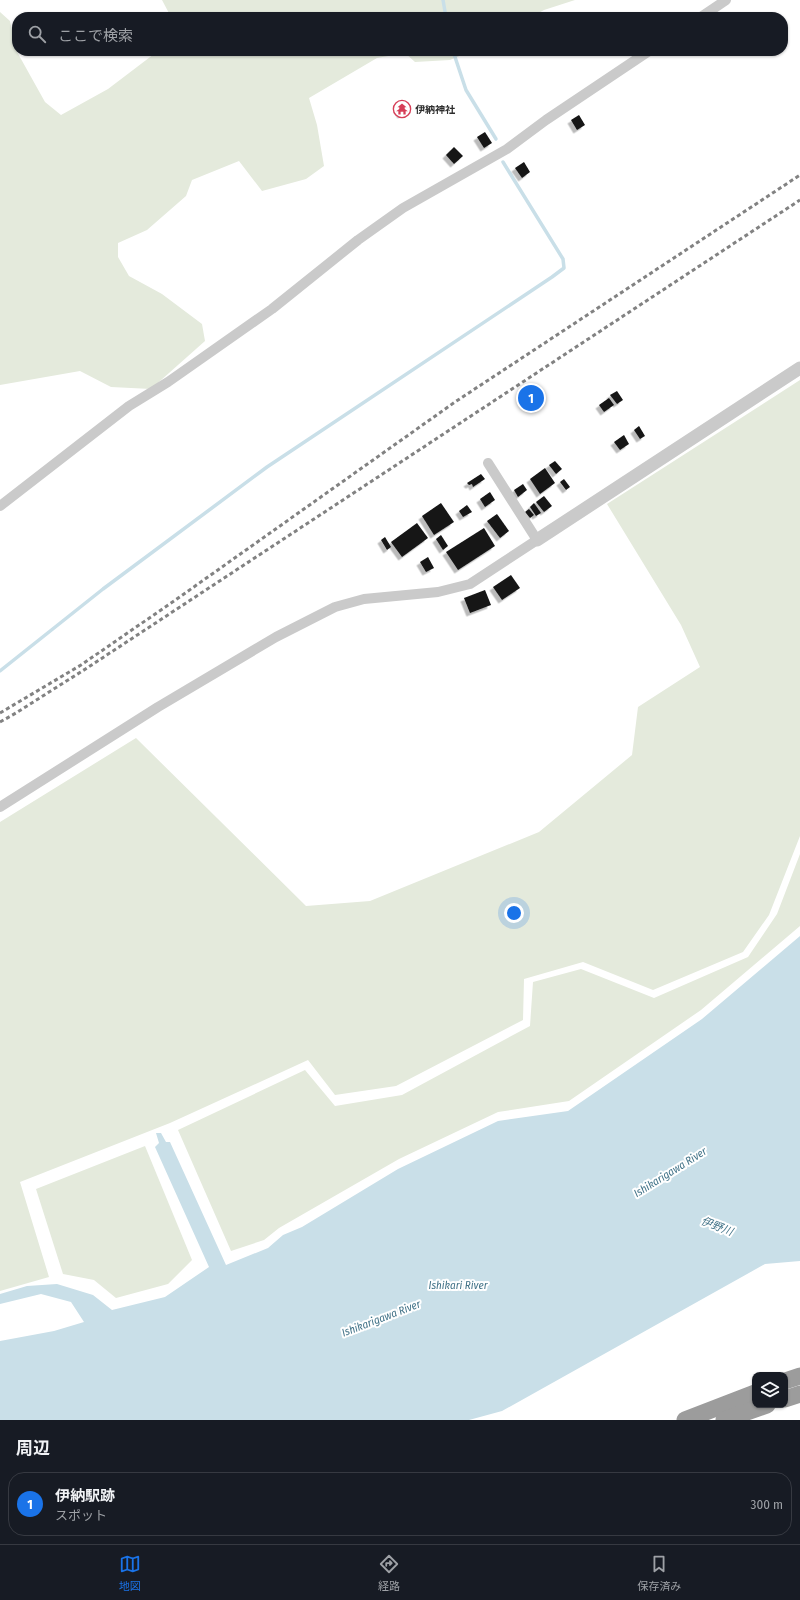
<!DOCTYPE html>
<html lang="ja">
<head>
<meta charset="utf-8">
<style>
	body { margin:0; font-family:"Fira Sans Condensed","Noto Sans JP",sans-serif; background:#242831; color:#f1f3f6 }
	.controls { position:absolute; right:12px; bottom:12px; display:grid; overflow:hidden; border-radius:8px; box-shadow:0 1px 3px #0004 }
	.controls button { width:36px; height:36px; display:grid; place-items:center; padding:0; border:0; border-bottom:1px solid #363941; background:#171b24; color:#f1f3f6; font:20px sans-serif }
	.you { position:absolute; left:514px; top:913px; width:14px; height:14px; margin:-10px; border:3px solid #fff; border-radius:50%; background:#1a73e8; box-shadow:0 0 0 6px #1a73e833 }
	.badge { display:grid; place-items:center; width:26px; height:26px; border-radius:50%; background:#1a73e8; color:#fff; font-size:13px; font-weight:700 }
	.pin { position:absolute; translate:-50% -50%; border:2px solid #fff; box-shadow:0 1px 4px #0006 }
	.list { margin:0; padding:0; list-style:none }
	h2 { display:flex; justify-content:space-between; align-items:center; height:52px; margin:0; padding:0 16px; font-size:17px }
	h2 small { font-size:13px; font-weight:400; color:#9ea1a6 }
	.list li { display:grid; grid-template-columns:26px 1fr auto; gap:12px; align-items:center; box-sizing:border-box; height:64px; margin:0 8px 8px; padding:0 8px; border:1px solid #363941; border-radius:16px }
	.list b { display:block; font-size:15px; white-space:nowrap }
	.list p { margin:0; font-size:13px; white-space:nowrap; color:#9ea1a6 }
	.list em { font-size:13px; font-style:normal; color:#9ea1a6 }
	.icon { flex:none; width:22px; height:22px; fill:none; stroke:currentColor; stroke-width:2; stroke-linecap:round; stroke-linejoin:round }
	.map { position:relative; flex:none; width:800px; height:1420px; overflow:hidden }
	.search { position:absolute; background:#171b24; box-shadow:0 1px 3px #0004; left:12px; right:12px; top:12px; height:44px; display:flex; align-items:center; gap:10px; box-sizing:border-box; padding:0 14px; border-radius:16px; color:#9ea1a6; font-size:15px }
	.sheet { height:124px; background:#171b24 }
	nav { display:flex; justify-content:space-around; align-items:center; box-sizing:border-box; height:56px; border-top:1px solid #363941; background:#171b24; font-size:11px; color:#9ea1a6 }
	nav a { display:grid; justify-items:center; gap:2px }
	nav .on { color:#1a73e8 }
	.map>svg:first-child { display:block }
	.green { fill:#e4eadc }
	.water { fill:#c9dfe8 }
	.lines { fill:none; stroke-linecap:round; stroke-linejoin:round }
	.stream { stroke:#c9dfe8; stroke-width:3.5 }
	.building { fill:#141414; filter:url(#shadow) }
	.minor { stroke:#cacaca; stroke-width:10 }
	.tertiary { stroke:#cacaca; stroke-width:13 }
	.trunk { stroke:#9c9c9c; stroke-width:17 }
	.rail { stroke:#828282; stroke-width:3; stroke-dasharray:4 3; stroke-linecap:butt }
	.labels { text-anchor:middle; stroke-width:4; stroke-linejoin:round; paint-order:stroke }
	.poi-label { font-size:10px; font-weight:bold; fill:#2d2d2d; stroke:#fff; text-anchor:start }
	.water-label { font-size:11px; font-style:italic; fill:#427388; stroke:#fff }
</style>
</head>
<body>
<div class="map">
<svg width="800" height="1420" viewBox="0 0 800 1420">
	<defs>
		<filter id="shadow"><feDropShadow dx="-3.5" dy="3.5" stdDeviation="0" flood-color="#0004"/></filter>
	</defs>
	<rect width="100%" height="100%" fill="#fff"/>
	<g class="green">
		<polygon points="162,0 575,0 544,10 531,17 171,17"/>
		<polygon points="0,12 10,21 16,50 45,102 61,115 108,89 158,51 471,51 450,60 415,62 405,53 377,58 309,98 317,125 324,166 306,179 262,191 239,161 192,180 186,196 147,230 118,243 118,257 129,276 162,294 202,324 205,341 151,389 111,387 80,371 0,385"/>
		<polygon points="800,380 800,836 769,915 743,952 653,990 583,962 524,979 523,1020 396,1086 335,1095 308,1060 170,1123 20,1182 49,1277 0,1291 0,822 136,738 306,906 370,901 539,832 632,755 638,707 700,667 681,625 607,504"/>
		<polygon points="800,854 800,926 701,1010 569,1101 498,1112 399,1159 279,1228 264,1240 231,1251 178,1130 305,1070 335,1106 402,1095 530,1026 533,982 581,969 654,998 748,957 777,914"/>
		<polygon points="145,1146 192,1260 168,1284 116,1298 94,1280 63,1274 36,1189"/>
	</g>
	<polygon class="water" points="800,936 800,1261 765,1264 502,1411 469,1420 0,1420 0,1341 54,1331 84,1322 71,1302 41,1294 0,1304 0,1294 27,1286 57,1284 93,1295 112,1310 165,1297 209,1267 155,1147 159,1143 156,1133 161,1133 166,1142 170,1142 226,1265 268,1248 283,1235 302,1227 398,1169 498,1121 568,1111 702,1019"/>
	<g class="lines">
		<g class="stream">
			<polyline points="443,0 446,17"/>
			<polyline points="453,51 466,90 496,139"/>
			<polyline points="0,671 103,589 267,467 552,277 564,268 563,259 503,162"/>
		</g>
	</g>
	<g class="building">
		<polygon points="404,105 408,111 401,115 397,108"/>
		<polygon points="579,115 585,125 577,130 571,120"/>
		<polygon points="485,132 492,143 484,148 477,137"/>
		<polygon points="454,147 463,156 454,164 446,155"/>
		<polygon points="524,162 530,172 522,178 515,168"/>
		<polygon points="617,391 623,400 617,404 610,395"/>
		<polygon points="609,398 614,405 604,412 599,405"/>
		<polygon points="639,426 645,436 640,439 634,430"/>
		<polygon points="624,435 629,444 620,450 614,442"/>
		<polygon points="555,461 562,469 556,474 549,465"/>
		<polygon points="545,468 555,483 540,494 530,479"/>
		<polygon points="481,474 485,479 473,487 472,484 469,485 467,483"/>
		<polygon points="564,479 570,487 566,490 560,482"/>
		<polygon points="523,484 527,490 518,497 514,490"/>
		<polygon points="490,492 495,500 485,507 480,499"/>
		<polygon points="544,496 552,506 544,512 536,502"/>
		<polygon points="441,503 454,522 434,535 422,516"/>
		<polygon points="534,503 541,513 536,516 530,507"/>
		<polygon points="467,505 472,512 463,517 459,511"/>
		<polygon points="529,509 534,515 530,518 525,512"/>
		<polygon points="497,514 509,531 500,538 487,521"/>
		<polygon points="417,523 428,538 402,557 391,542"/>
		<polygon points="484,528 495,546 458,570 446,552"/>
		<polygon points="441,535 448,546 443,550 436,539"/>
		<polygon points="385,537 391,547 387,550 381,540"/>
		<polygon points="428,557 434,568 426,572 420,562"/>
		<polygon points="511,575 520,588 502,600 493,587"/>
		<polygon points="485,590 491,605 470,613 464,598"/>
	</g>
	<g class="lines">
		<g class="minor">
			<polyline points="701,17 726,0"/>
			<polyline points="0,506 129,406 168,382 272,309 358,240 403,208 507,149 546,120 649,51"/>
			<polyline points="0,807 158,707 276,637 335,607 364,599 438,592 470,584 537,540 488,463"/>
		</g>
		<polyline class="tertiary" points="537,540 800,368"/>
		<g class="trunk">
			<polyline points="785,1381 800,1376"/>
			<polyline points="785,1399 800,1394"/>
			<polyline points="685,1420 755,1393"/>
			<polyline points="724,1420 767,1405"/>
		</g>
		<g class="rail">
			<polyline points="0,713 81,665 174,601 455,402 800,175"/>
			<polyline points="0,722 16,713 87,668 800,200"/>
		</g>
	</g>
	<defs>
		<symbol id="temple-ring" viewBox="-11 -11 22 22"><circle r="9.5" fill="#fff" stroke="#d63e57" stroke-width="1.5"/><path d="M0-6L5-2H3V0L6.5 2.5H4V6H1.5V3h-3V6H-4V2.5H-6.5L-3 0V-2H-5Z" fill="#d63e57"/></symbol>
	</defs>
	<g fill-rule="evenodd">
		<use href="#temple-ring" x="392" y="99" width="20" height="20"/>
	</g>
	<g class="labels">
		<g class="poi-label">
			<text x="415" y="113">伊納神社</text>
		</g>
		<g class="water-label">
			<text transform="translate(670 1172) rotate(-32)" y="4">Ishikarigawa River</text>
			<text transform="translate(717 1226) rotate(21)" y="4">伊野川</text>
			<text x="458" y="1289">Ishikari River</text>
			<text transform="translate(381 1318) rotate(-21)" y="4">Ishikarigawa River</text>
		</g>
	</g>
</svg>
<div class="controls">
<button><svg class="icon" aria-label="layers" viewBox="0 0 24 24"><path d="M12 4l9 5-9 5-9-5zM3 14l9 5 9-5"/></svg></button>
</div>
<div class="you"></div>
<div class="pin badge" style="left:531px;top:398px">1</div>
<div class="search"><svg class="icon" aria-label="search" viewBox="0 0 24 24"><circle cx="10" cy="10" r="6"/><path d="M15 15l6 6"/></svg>ここで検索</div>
</div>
<section class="sheet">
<h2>周辺<small></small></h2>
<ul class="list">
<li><span class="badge">1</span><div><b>伊納駅跡</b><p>スポット</p></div><em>300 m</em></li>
</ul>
</section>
<nav>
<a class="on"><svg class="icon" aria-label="map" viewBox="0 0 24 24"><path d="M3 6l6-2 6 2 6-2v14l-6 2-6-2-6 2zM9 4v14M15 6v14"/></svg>地図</a>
<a><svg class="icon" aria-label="directions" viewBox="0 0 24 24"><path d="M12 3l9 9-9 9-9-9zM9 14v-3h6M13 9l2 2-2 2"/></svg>経路</a>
<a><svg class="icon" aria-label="saved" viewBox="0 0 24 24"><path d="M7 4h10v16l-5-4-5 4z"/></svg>保存済み</a>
</nav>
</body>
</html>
